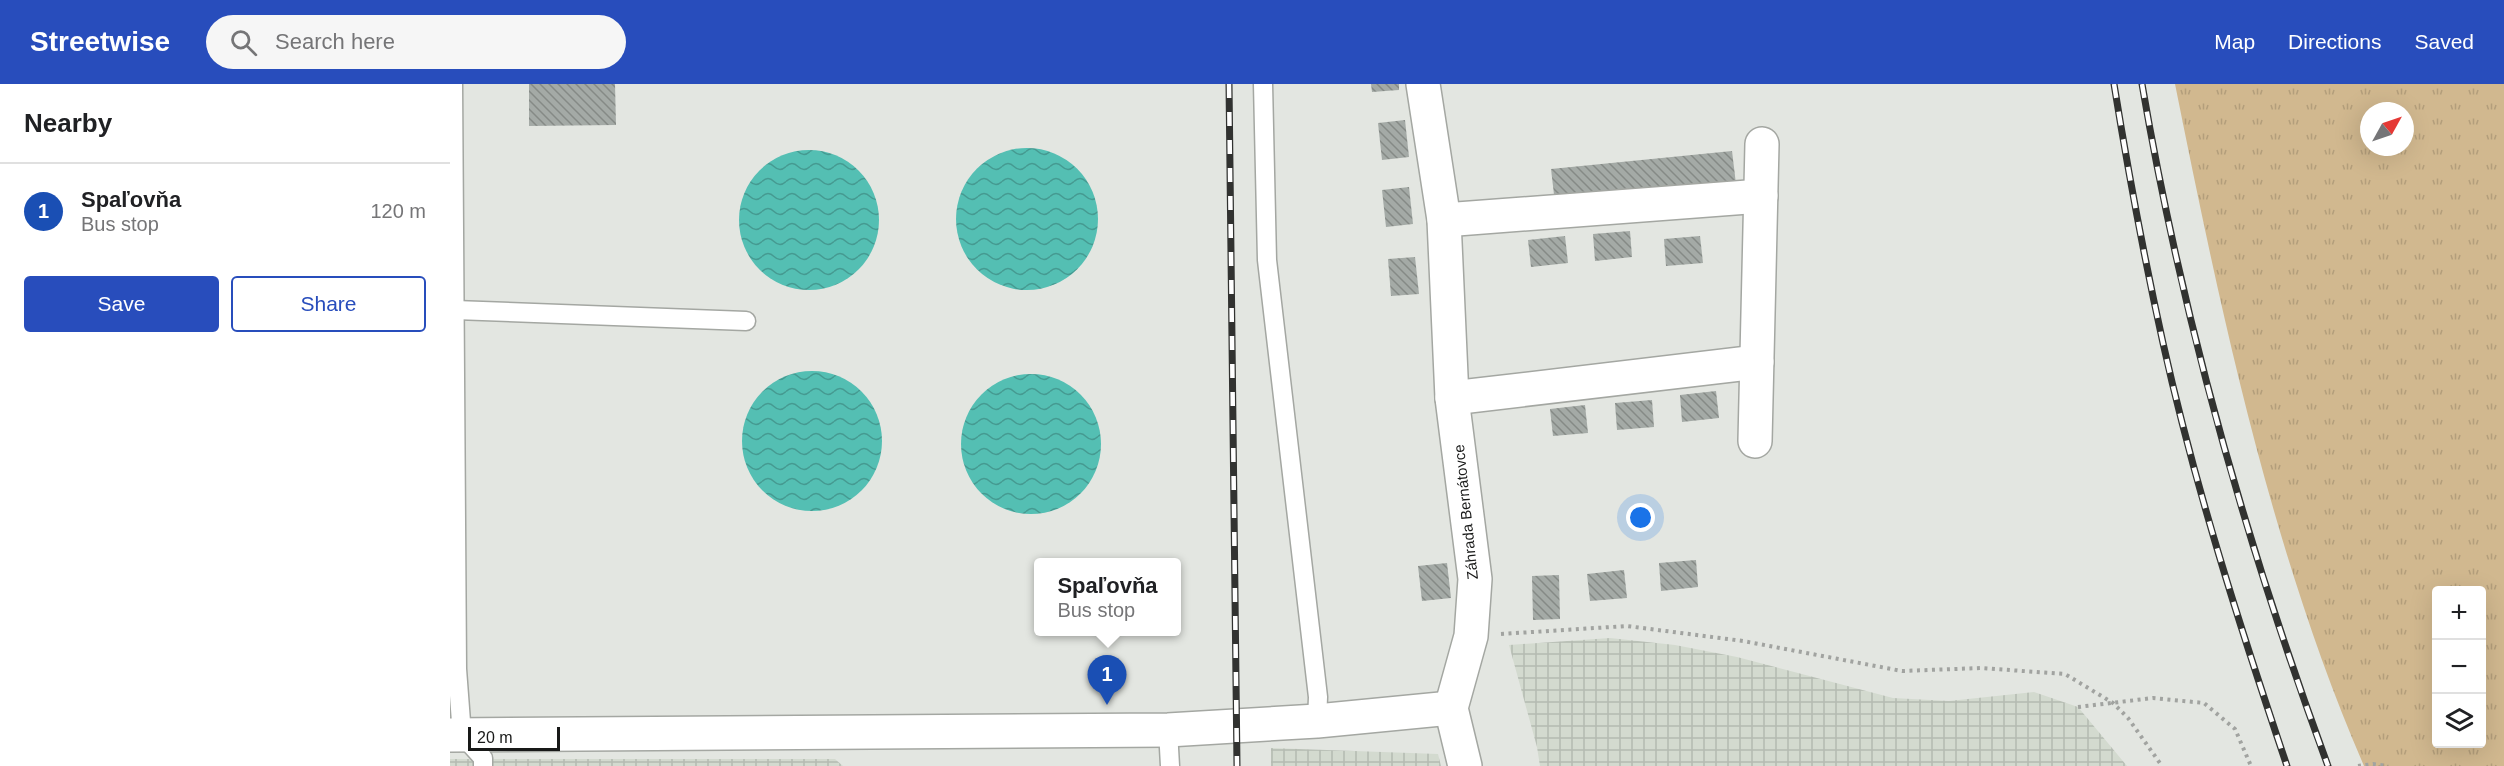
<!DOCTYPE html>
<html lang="en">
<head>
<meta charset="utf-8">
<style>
	body { margin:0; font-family:Arial,sans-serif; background:#f6f6f6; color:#202124 }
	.controls { position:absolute; right:18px; bottom:18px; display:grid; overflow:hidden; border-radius:6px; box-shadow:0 6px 24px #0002 }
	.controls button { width:54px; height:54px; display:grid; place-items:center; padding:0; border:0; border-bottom:2px solid #e0e0e0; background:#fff; color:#202124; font:30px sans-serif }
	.compass { position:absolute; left:1910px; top:18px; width:54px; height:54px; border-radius:50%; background:#fff; box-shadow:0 6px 24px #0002; rotate:50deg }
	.scale { position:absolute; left:18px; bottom:15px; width:92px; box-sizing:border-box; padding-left:6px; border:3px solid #181918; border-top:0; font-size:16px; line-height:21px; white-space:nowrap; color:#181918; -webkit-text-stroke:4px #fff; paint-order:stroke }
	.you { position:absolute; left:1191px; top:434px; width:21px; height:21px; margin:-15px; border:4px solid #fff; border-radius:50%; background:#1a73e8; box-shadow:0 0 0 9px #1a73e833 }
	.badge { display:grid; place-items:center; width:39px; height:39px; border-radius:50%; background:#284dbc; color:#fff; font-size:20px; font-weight:700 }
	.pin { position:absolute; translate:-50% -50px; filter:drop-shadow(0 2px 3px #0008) }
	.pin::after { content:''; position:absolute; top:32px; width:21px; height:18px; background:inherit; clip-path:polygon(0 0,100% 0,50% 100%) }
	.popup { position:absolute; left:584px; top:474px; width:147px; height:78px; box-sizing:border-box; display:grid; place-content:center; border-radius:6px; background:#fff; filter:drop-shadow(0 2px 4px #0005); font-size:20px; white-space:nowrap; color:#757577 }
	.popup b { font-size:22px; color:#202124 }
	.popup::after { content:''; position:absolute; left:50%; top:100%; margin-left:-12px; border:12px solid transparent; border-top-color:#fff }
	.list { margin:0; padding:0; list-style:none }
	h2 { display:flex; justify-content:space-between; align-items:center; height:78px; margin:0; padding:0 24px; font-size:26px }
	h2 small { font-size:20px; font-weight:400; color:#757577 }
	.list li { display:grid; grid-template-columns:39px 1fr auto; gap:18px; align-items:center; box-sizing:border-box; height:96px; padding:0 24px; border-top:2px solid #e0e0e0 }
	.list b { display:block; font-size:22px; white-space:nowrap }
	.list p { margin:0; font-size:20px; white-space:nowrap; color:#757577 }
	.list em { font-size:20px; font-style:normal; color:#757577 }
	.actions { display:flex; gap:12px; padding:18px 24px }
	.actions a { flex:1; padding:14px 0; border:2px solid #284dbc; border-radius:6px; text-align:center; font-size:21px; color:#284dbc }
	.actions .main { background:#284dbc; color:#fff }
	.icon { flex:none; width:33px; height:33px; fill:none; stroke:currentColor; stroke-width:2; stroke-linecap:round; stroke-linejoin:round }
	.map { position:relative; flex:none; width:2054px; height:682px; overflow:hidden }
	header { display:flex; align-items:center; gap:36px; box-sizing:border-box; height:84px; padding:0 30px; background:#284dbc; color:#fff }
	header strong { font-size:28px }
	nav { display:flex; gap:33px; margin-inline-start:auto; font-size:21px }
	.search { width:420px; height:54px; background:#f6f6f6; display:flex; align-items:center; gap:15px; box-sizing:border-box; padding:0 21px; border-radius:33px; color:#757577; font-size:22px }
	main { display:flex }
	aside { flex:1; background:#fff }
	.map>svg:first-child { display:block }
	.industrial { fill:url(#industrial-grid) }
	.grass { fill:url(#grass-tufts); fill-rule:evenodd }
	.water { fill:url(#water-waves) }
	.building { fill:url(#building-back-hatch) }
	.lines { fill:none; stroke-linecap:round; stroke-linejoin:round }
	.service-casing { stroke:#a4a7a2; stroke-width:21 }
	.minor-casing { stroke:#a4a7a2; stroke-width:36 }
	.path { stroke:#a1a3a0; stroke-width:4; stroke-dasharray:3 4.5; stroke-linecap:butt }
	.service { stroke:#fff; stroke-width:18 }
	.minor { stroke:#fff; stroke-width:33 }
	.rail-casing { stroke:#313230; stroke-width:7 }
	.rail { stroke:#fff; stroke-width:4.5; stroke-dasharray:14; stroke-linecap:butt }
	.labels { text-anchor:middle; stroke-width:5; stroke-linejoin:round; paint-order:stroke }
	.street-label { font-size:15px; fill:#181918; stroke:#fff }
</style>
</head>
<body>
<header>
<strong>Streetwise</strong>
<div class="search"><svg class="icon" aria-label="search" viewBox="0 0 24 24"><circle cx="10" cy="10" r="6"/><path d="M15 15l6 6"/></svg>Search here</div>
<nav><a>Map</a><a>Directions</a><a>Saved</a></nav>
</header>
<main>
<aside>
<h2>Nearby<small></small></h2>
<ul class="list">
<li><span class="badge" style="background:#1a4fb4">1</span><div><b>Spaľovňa</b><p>Bus stop</p></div><em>120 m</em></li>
</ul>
<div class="actions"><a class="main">Save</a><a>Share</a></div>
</aside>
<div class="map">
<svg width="2054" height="682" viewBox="0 0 2054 682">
	<defs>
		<pattern id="industrial-grid" width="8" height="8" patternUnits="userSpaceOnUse" patternTransform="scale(1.5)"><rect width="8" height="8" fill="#d3dacf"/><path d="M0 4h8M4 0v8" fill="none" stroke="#b4bab1"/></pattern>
		<pattern id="grass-tufts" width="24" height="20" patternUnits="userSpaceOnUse" patternTransform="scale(1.5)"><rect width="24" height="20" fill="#d1b88f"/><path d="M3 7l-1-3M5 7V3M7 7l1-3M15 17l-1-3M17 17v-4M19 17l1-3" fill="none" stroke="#b39e7b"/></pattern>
		<pattern id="water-waves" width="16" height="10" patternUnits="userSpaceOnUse" patternTransform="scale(1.5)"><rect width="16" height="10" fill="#54bfb3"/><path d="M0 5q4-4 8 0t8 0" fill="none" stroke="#459a91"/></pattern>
		<pattern id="building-back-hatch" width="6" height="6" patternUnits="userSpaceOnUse" patternTransform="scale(1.5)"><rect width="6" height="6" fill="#a4aaa6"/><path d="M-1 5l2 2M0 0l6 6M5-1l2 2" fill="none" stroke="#858a86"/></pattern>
	</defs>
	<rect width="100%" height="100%" fill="#e3e6e1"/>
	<g class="industrial">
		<polygon points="1160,554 1225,561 1287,573 1443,614 1499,617 1584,608 1628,623 1677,682 1090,682 1087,663 1059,561"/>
		<polygon points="821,664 988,670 991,682 821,682"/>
		<polygon points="0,675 385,675 393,682 0,682"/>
	</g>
	<path class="grass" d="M1725,0H2054V682H1914C1821,467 1771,229 1725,0ZM1919,27H1955V63H1919ZM1986,506H2032V660H1986Z"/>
	<g class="water">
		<circle cx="577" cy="135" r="71"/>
		<circle cx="359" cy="136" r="70"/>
		<circle cx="362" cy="357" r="70"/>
		<circle cx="581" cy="360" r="70"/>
	</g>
	<g class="building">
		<polygon points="79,0 165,0 166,41 79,42"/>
		<polygon points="921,0 949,0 949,6 922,8"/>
		<polygon points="955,36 959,73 932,76 928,39"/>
		<polygon points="1282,67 1286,100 1105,119 1101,85"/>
		<polygon points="959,103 963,140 936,143 932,106"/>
		<polygon points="1180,147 1182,173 1145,177 1143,150"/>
		<polygon points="1115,152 1118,179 1081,183 1078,156"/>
		<polygon points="1250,152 1253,179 1216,182 1214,155"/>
		<polygon points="965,173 969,210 941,212 938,175"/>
		<polygon points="1266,307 1269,334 1232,338 1230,311"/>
		<polygon points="1202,316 1204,343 1167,346 1165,319"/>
		<polygon points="1135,321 1138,349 1103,352 1100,325"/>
		<polygon points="1246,476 1248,503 1211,507 1209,479"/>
		<polygon points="997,479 1001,514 972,517 968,482"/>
		<polygon points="1174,486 1177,514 1140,517 1137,490"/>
		<polygon points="1109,491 1110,535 1083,536 1082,492"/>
	</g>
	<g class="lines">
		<defs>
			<g id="service">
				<polyline points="3,0 7,585 12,651 33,674 33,682"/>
				<polyline points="813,0 817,176 868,613 867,637"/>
				<polyline points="5,226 296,237"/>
				<polyline points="718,646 720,682"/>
			</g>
			<g id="minor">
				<polyline points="973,0 994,136 1002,314 1025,495 1021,552 1001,624 1015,682"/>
				<polyline points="994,136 1311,112"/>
				<polyline points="1002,314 1307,278"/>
				<polyline points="1305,357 1312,60"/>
				<polyline points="0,651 718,646 867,637 1001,624"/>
			</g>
		</defs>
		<use href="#service" class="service-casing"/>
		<use href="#minor" class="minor-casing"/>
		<g class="path">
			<polyline points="1051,550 1177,542 1293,557 1452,587 1531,584 1615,590 1663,619 1678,634 1712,682"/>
			<polyline points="1628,623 1703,614 1754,619 1785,645 1801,682"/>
			<polyline points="1908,682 1923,680 1938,682"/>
		</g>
		<use href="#service" class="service"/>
		<use href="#minor" class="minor"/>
		<defs>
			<g id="rail">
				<polyline points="779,0 787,682"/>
				<path d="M1664,0C1678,87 1694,173 1713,259C1745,403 1790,543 1837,682"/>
				<path d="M1692,0C1732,234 1796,460 1878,682"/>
			</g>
		</defs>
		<use href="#rail" class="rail-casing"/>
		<use href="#rail" class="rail"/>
	</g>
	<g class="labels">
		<g class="street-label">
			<text transform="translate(1016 428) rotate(-96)" y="5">Záhrada Bernátovce</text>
		</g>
	</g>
</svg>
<div class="controls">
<button>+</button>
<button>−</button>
<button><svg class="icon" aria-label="layers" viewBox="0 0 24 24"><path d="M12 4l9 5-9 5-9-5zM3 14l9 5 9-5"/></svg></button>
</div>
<svg class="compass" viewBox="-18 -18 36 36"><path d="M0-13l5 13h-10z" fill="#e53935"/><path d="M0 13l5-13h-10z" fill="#757577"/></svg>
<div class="scale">20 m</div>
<div class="you"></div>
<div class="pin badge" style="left:657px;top:621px;background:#1a4fb4">1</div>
<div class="popup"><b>Spaľovňa</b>Bus stop</div>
</div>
</main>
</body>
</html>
